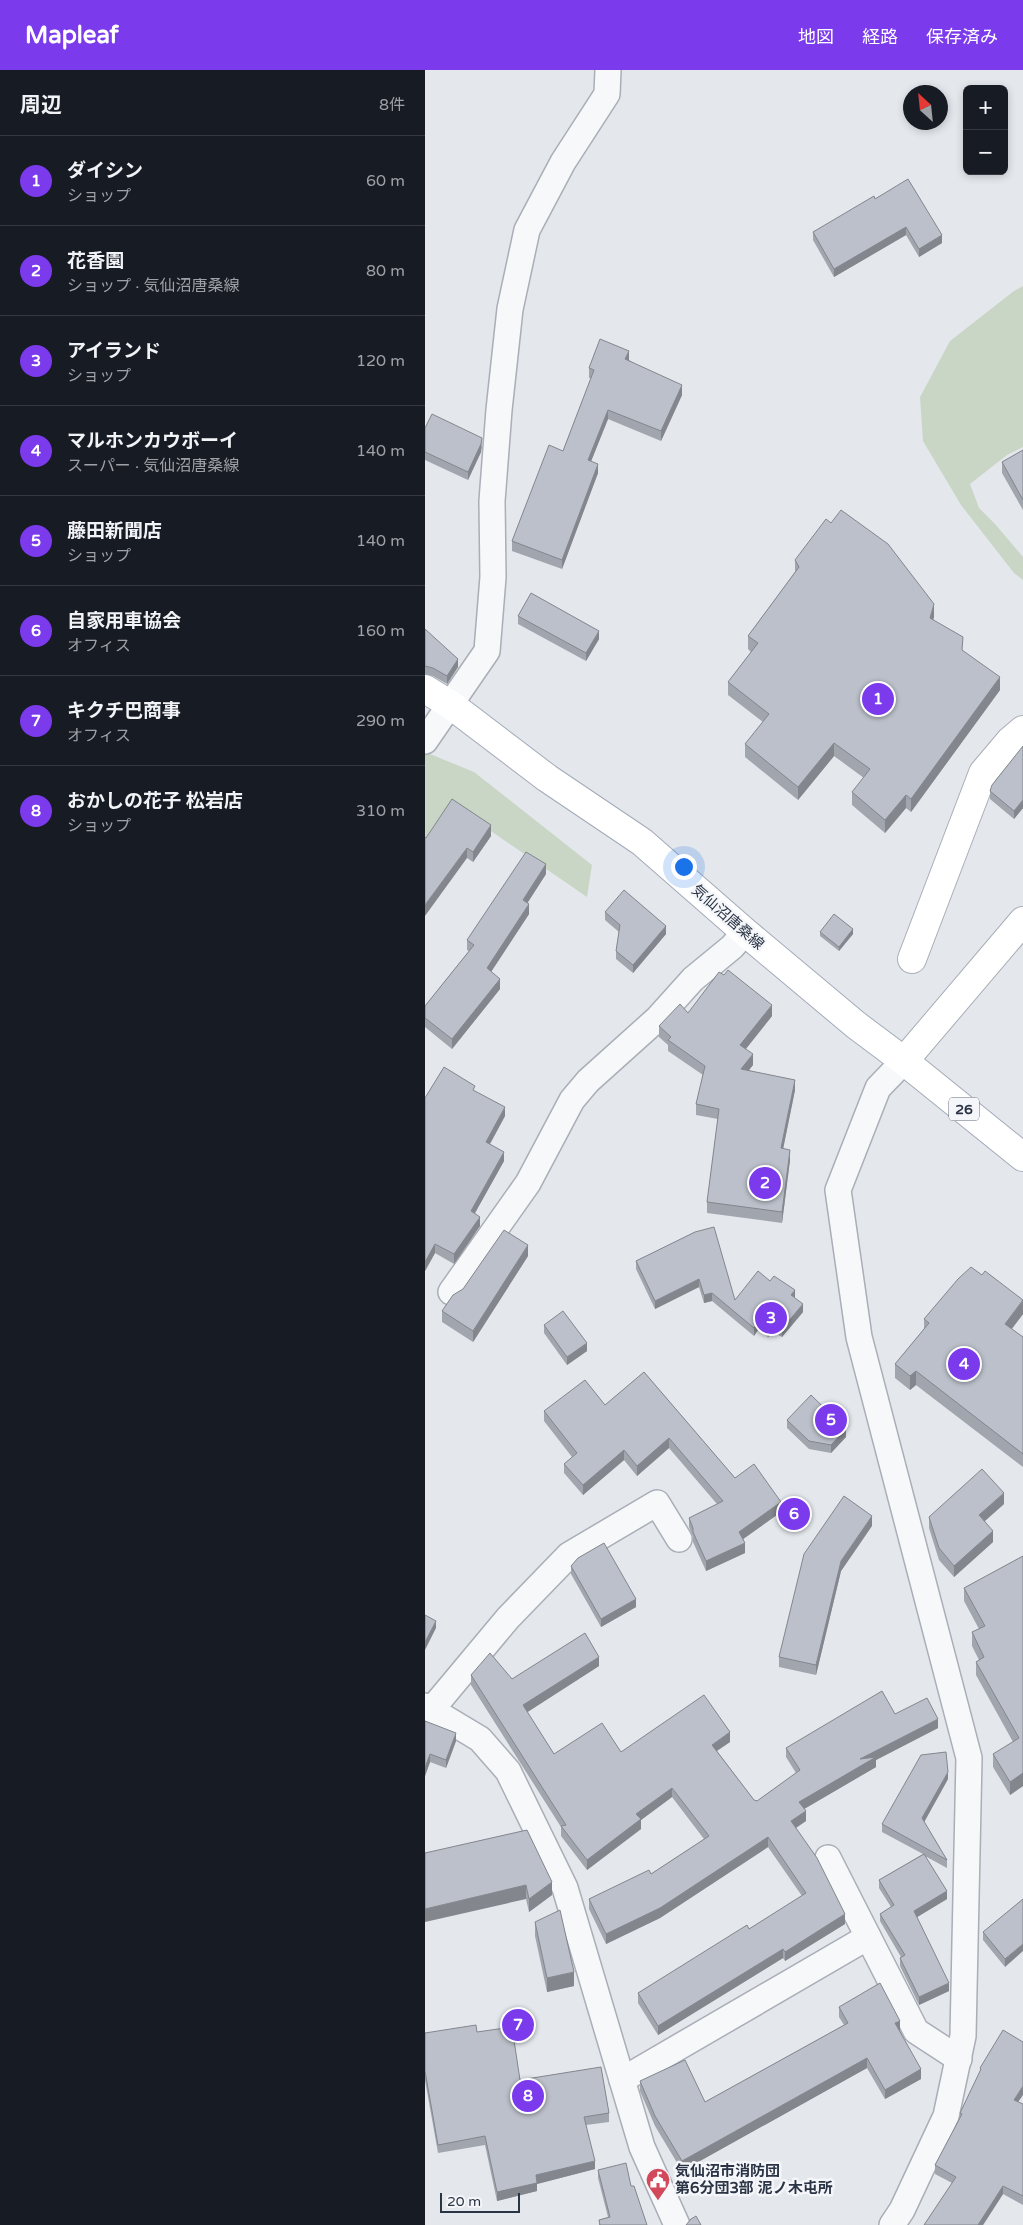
<!DOCTYPE html>
<html lang="ja">
<head>
<meta charset="utf-8">
<style>
	body { margin:0; font-family:"Varela Round","Noto Sans JP",sans-serif; background:#20242c; color:#f1f3f6 }
	.controls { position:absolute; right:15px; top:15px; display:grid; overflow:hidden; border-radius:8px; box-shadow:0 2px 8px #0003 }
	.controls button { width:45px; height:45px; display:grid; place-items:center; padding:0; border:0; border-bottom:1px solid #363941; background:#171b24; color:#f1f3f6; font:25px sans-serif }
	.compass { position:absolute; left:478px; top:15px; width:45px; height:45px; border-radius:50%; background:#171b24; box-shadow:0 2px 8px #0003; rotate:333deg }
	.scale { position:absolute; left:15px; bottom:12px; width:80px; box-sizing:border-box; padding-left:5px; border:2px solid #2b3445; border-top:0; font-size:14px; line-height:18px; white-space:nowrap; color:#2b3445; -webkit-text-stroke:4px #f4f6f9; paint-order:stroke }
	.you { position:absolute; left:258px; top:796px; width:18px; height:18px; margin:-12px; border:4px solid #fff; border-radius:50%; background:#1a73e8; box-shadow:0 0 0 8px #1a73e833 }
	.badge { display:grid; place-items:center; width:32px; height:32px; border-radius:50%; background:#7c3aed; color:#fff; font-size:16px; font-weight:700 }
	.pin { position:absolute; translate:-50% -50%; border:2px solid #fff; box-shadow:0 1px 5px #0006 }
	.list { margin:0; padding:0; list-style:none }
	h2 { display:flex; justify-content:space-between; align-items:center; height:65px; margin:0; padding:0 20px; font-size:21px }
	h2 small { font-size:16px; font-weight:400; color:#9ea1a6 }
	.list li { display:grid; grid-template-columns:32px 1fr auto; gap:15px; align-items:center; box-sizing:border-box; height:90px; padding:0 20px; border-top:1px solid #363941 }
	.list b { display:block; font-size:19px; white-space:nowrap }
	.list p { margin:0; font-size:16px; white-space:nowrap; color:#9ea1a6 }
	.list em { font-size:16px; font-style:normal; color:#9ea1a6 }
	.map { position:relative; flex:none; width:598px; height:2155px; overflow:hidden }
	header { display:flex; align-items:center; gap:30px; box-sizing:border-box; height:70px; padding:0 25px; background:#7c3aed; color:#fff }
	header strong { font-size:24px }
	nav { display:flex; gap:28px; margin-inline-start:auto; font-size:18px }
	main { display:flex }
	aside { flex:1; background:#171b24 }
	.map>svg:first-child { display:block }
	.green { fill:#c9d6c5 }
	.lines { fill:none; stroke-linecap:round; stroke-linejoin:round }
	.street-casing { stroke:#a9aeb7; stroke-width:28 }
	.secondary-casing { stroke:#a9aeb7; stroke-width:30 }
	.primary-casing { stroke:#a3abb8; stroke-width:30 }
	.street { stroke:#f7f8fa; stroke-width:25 }
	.secondary { stroke:#fff; stroke-width:28 }
	.primary { stroke:#fff; stroke-width:28 }
	.wall { fill:#a1a5ae }
	.shaded-wall { fill:#83868d }
	.building { fill:#bbc0ca; stroke:#83868d }
	.labels { text-anchor:middle; stroke-width:5; stroke-linejoin:round; paint-order:stroke }
	.shield { fill:#f4f6f9; stroke:#676e7b; stroke-width:1 }
	.shield-label { font-size:14px; font-weight:bold; fill:#2b3445 }
	.street-label { font-size:15px; fill:#2b3445; stroke:#f4f6f9 }
	.poi-label { font-size:15px; font-weight:bold; fill:#2b3445; stroke:#f4f6f9; text-anchor:start }
</style>
</head>
<body>
<header>
<strong>Mapleaf</strong>
<nav><a>地図</a><a>経路</a><a>保存済み</a></nav>
</header>
<main>
<aside>
<h2>周辺<small>8件</small></h2>
<ul class="list">
<li><span class="badge">1</span><div><b>ダイシン</b><p>ショップ</p></div><em>60 m</em></li>
<li><span class="badge">2</span><div><b>花香園</b><p>ショップ · 気仙沼唐桑線</p></div><em>80 m</em></li>
<li><span class="badge">3</span><div><b>アイランド</b><p>ショップ</p></div><em>120 m</em></li>
<li><span class="badge">4</span><div><b>マルホンカウボーイ</b><p>スーパー · 気仙沼唐桑線</p></div><em>140 m</em></li>
<li><span class="badge">5</span><div><b>藤田新聞店</b><p>ショップ</p></div><em>140 m</em></li>
<li><span class="badge">6</span><div><b>自家用車協会</b><p>オフィス</p></div><em>160 m</em></li>
<li><span class="badge">7</span><div><b>キクチ巴商事</b><p>オフィス</p></div><em>290 m</em></li>
<li><span class="badge">8</span><div><b>おかしの花子 松岩店</b><p>ショップ</p></div><em>310 m</em></li>
</ul>
</aside>
<div class="map">
<svg width="598" height="2155" viewBox="0 0 598 2155">
	<rect width="100%" height="100%" fill="#e4e7ec"/>
	<g class="green">
		<polygon points="598,216 598,377 582,385 545,414 554,438 570,454 598,487 598,510 589,503 536,435 498,371 495,327 525,271 589,221"/>
		<polygon points="0,682 49,702 167,795 162,827 44,746 0,804"/>
	</g>
	<g class="lines">
		<defs>
			<g id="street">
				<polyline points="0,671 62,581 68,507 67,431 74,340 85,239 102,160 138,92 182,24 183,0"/>
				<polyline points="26,1222 103,1113 147,1030 163,1011 232,949 268,909 307,877 320,862"/>
				<polyline points="0,1636 55,1669 83,1701 140,1818 217,2077 252,2155"/>
				<polyline points="7,1639 83,1548 144,1485 232,1433 254,1469"/>
				<polyline points="403,1788 491,1961 534,1989"/>
				<polyline points="197,2010 443,1867"/>
				<polyline points="467,2155 477,2140 521,2046 538,1966 544,1688 434,1267 413,1120 453,1018 479,991"/>
			</g>
			<g id="secondary">
				<polyline points="487,889 558,703 585,671 598,660"/>
				<polyline points="479,991 598,851"/>
			</g>
			<polyline id="primary" points="0,619 26,635 122,708 217,772 320,862 431,955 479,991 598,1087"/>
		</defs>
		<use href="#street" class="street-casing"/>
		<use href="#secondary" class="secondary-casing"/>
		<use href="#primary" class="primary-casing"/>
		<use href="#street" class="street"/>
		<use href="#secondary" class="secondary"/>
		<use href="#primary" class="primary"/>
	</g>
	<g class="wall">
		<polygon points="450,129 517,173 494,187 481,165 409,207 388,170 388,162"/>
		<polygon points="204,290 257,325 236,371 183,349 166,391 173,403 137,499 87,481 87,471 138,381 166,308 164,308 164,298"/>
		<polygon points="0,358 57,376 56,382 43,410 0,390"/>
		<polygon points="598,380 598,440 577,403 577,392"/>
		<polygon points="370,490 509,547 508,549 575,620 486,742 481,738 460,763 427,735 427,722 439,708 409,686 373,730 320,687 320,674 338,652 303,625 303,612 326,582 323,579 323,566 370,502"/>
		<polygon points="93,546 174,569 161,591 93,554"/>
		<polygon points="0,559 33,597 22,614 8,606 0,604"/>
		<polygon points="598,676 598,738 589,749 565,729 565,721"/>
		<polygon points="66,766 48,792 42,788 1,768"/>
		<polygon points="121,804 102,833 104,844 66,902 75,919 27,979 0,957 0,936 44,881 42,880 42,870"/>
		<polygon points="180,842 241,864 208,903 191,889 191,881 194,862 180,850"/>
		<polygon points="395,862 428,864 414,881 395,866"/>
		<polygon points="263,943 347,946 321,979 328,995 324,1000 370,1020 358,1079 365,1090 357,1153 282,1143 282,1132 293,1049 271,1045 271,1034 278,1005 243,981 243,975 234,967 234,956"/>
		<polygon points="50,1021 80,1046 65,1074 79,1091 50,1143 55,1156 29,1194 10,1183 0,1201 0,1028"/>
		<polygon points="270,1162 310,1230 370,1228 378,1242 357,1267 348,1262 343,1267 333,1260 329,1266 287,1231 279,1233 274,1217 230,1239 211,1199 211,1191"/>
		<polygon points="103,1186 48,1272 17,1252 17,1241"/>
		<polygon points="557,1205 598,1230 598,1244 587,1259 598,1267 598,1397 491,1315 485,1320 470,1308 470,1294 499,1259 499,1249"/>
		<polygon points="119,1255 162,1281 142,1295 119,1263"/>
		<polygon points="219,1302 310,1408 356,1442 318,1469 320,1483 281,1501 268,1472 268,1467 264,1457 264,1448 292,1434 244,1378 212,1406 199,1390 158,1425 139,1403 139,1394 147,1387 119,1351 119,1341 180,1335"/>
		<polygon points="362,1350 421,1367 406,1383 384,1379 362,1358"/>
		<polygon points="579,1434 560,1451 568,1472 529,1507 514,1490 504,1458 504,1447"/>
		<polygon points="447,1456 416,1501 391,1605 354,1597 354,1587"/>
		<polygon points="598,1486 598,1716 585,1725 568,1697 568,1684 588,1672 551,1605 551,1592 554,1590 547,1576 547,1562 554,1559 539,1531 539,1518"/>
		<polygon points="146,1496 211,1537 176,1557 146,1504"/>
		<polygon points="174,1596 102,1642 129,1684 196,1682 305,1672 292,1681 329,1730 332,1731 371,1703 361,1687 361,1678 470,1644 513,1658 451,1690 451,1697 379,1739 381,1751 371,1758 420,1854 360,1891 358,1888 233,1965 213,1933 213,1923 324,1859 377,1826 343,1777 235,1848 181,1874 164,1839 164,1829 226,1804 279,1769 247,1727 216,1750 216,1759 162,1800 136,1766 136,1757 46,1615 46,1605 87,1609"/>
		<polygon points="0,1651 31,1671 21,1698 5,1692 0,1706"/>
		<polygon points="523,1709 499,1752 522,1790 522,1798 500,1786 522,1829 492,1847 524,1921 494,1935 475,1896 475,1888 476,1887 455,1851 455,1844 466,1837 454,1818 454,1810 498,1784 457,1762 457,1754"/>
		<polygon points="0,1783 127,1825 104,1842 101,1829"/>
		<polygon points="598,1829 580,1897 558,1870 558,1862"/>
		<polygon points="110,1852 149,1916 122,1922 110,1866"/>
		<polygon points="414,1937 475,1960 496,2009 460,2029 442,1998 257,2101 230,2056 215,2021 215,2011 280,2032 419,1955 414,1947"/>
		<polygon points="52,1962 95,2010 184,2043 184,2052 161,2055 170,2099 112,2114 112,2121 72,2131 60,2075 13,2083 0,2010 0,1963"/>
		<polygon points="555,1998 593,2032 598,2034 598,2135 578,2124 558,2155 499,2155 527,2113 510,2104 510,2095 535,2048 535,2043 555,2002"/>
		<polygon points="173,2100 206,2116 222,2155 174,2155 174,2150 183,2147 173,2108"/>
	</g>
	<g class="shaded-wall">
		<polygon points="481,157 481,165 409,207 409,199"/>
		<polygon points="517,165 517,173 494,187 494,179"/>
		<polygon points="204,281 204,290 200,298 200,289"/>
		<polygon points="257,315 257,325 236,371 236,361"/>
		<polygon points="183,340 183,349 163,399 163,390"/>
		<polygon points="57,368 56,382 43,410 43,402"/>
		<polygon points="173,394 173,403 137,499 137,490"/>
		<polygon points="509,534 509,547 505,561 505,548"/>
		<polygon points="174,561 174,569 161,591 161,583"/>
		<polygon points="33,589 33,597 22,614 22,606"/>
		<polygon points="575,607 575,620 486,742 486,729"/>
		<polygon points="409,673 409,686 373,730 373,717"/>
		<polygon points="481,725 481,738 460,763 460,750"/>
		<polygon points="598,730 598,738 589,749 589,741"/>
		<polygon points="66,755 66,766 48,792 48,782"/>
		<polygon points="42,778 42,788 0,846 0,835"/>
		<polygon points="121,794 121,804 98,840 98,830"/>
		<polygon points="104,834 104,844 62,908 62,898"/>
		<polygon points="241,856 241,864 208,903 208,895"/>
		<polygon points="428,859 428,864 414,881 414,877"/>
		<polygon points="75,909 75,919 27,979 27,969"/>
		<polygon points="347,935 347,946 315,986 315,975"/>
		<polygon points="328,984 328,995 316,1010 316,999"/>
		<polygon points="370,1010 370,1020 356,1089 356,1078"/>
		<polygon points="80,1037 80,1046 61,1081 61,1072"/>
		<polygon points="365,1080 365,1090 357,1153 357,1142"/>
		<polygon points="79,1082 79,1091 46,1150 46,1141"/>
		<polygon points="55,1147 55,1156 29,1194 29,1184"/>
		<polygon points="10,1174 10,1183 0,1201 0,1192"/>
		<polygon points="103,1175 103,1186 48,1272 48,1261"/>
		<polygon points="274,1209 274,1217 230,1239 230,1231"/>
		<polygon points="370,1220 370,1228 366,1225"/>
		<polygon points="287,1223 287,1231 279,1233 279,1225"/>
		<polygon points="598,1231 598,1244 580,1267 580,1254"/>
		<polygon points="378,1234 378,1242 357,1267 357,1259"/>
		<polygon points="333,1252 333,1260 329,1266 329,1258"/>
		<polygon points="348,1254 348,1262 343,1267 343,1259"/>
		<polygon points="162,1273 162,1281 142,1295 142,1287"/>
		<polygon points="491,1301 491,1315 485,1320 485,1306"/>
		<polygon points="421,1359 421,1367 406,1383 406,1375"/>
		<polygon points="244,1368 244,1378 212,1406 212,1396"/>
		<polygon points="199,1380 199,1390 158,1425 158,1415"/>
		<polygon points="579,1423 579,1434 554,1456 554,1445"/>
		<polygon points="356,1432 356,1442 314,1472 314,1462"/>
		<polygon points="447,1446 447,1456 416,1501 391,1605 391,1595 416,1491"/>
		<polygon points="568,1461 568,1472 529,1507 529,1496"/>
		<polygon points="320,1473 320,1483 281,1501 281,1491"/>
		<polygon points="211,1529 211,1537 176,1557 176,1549"/>
		<polygon points="11,1551 11,1558 0,1580 0,1572"/>
		<polygon points="174,1587 174,1596 98,1645 98,1635"/>
		<polygon points="513,1649 513,1658 451,1690 451,1697 374,1742 374,1732 435,1689"/>
		<polygon points="305,1662 305,1672 287,1684 287,1675"/>
		<polygon points="31,1663 31,1671 21,1698 21,1690"/>
		<polygon points="5,1684 5,1692 0,1706 0,1698"/>
		<polygon points="523,1702 523,1709 497,1756 497,1748"/>
		<polygon points="598,1703 598,1716 585,1725 585,1712"/>
		<polygon points="247,1718 247,1727 216,1750 216,1759 162,1800 162,1790 211,1744"/>
		<polygon points="381,1741 381,1751 366,1761 366,1751"/>
		<polygon points="343,1767 343,1777 235,1848 181,1874 181,1864"/>
		<polygon points="127,1812 127,1825 104,1842 104,1829"/>
		<polygon points="101,1815 101,1829 0,1852 0,1839"/>
		<polygon points="522,1821 522,1829 489,1849 489,1841"/>
		<polygon points="420,1844 420,1854 360,1891 360,1882"/>
		<polygon points="598,1874 598,1881 580,1897 580,1889"/>
		<polygon points="358,1879 358,1888 233,1965 233,1956"/>
		<polygon points="149,1902 149,1916 122,1922 122,1908"/>
		<polygon points="524,1913 524,1921 494,1935 494,1927"/>
		<polygon points="475,1951 475,1960 470,1963 470,1953"/>
		<polygon points="442,1988 442,1998 257,2101 257,2091"/>
		<polygon points="496,1999 496,2009 460,2029 460,2020"/>
		<polygon points="598,2016 598,2025 589,2038 589,2030"/>
		<polygon points="170,2091 170,2099 112,2114 112,2121 72,2131 72,2122 111,2105"/>
		<polygon points="578,2116 578,2124 558,2155 553,2155"/>
	</g>
	<g class="building">
		<polygon points="483,109 517,165 494,179 481,157 409,199 388,162 449,126 450,129"/>
		<polygon points="175,269 204,281 200,289 257,315 236,361 183,340 163,390 173,394 137,490 87,471 124,375 138,381 169,300 164,298"/>
		<polygon points="7,344 57,368 56,374 43,402 0,382 0,358"/>
		<polygon points="598,380 598,430 577,392"/>
		<polygon points="416,440 463,474 509,534 505,548 538,567 537,580 575,607 486,729 481,725 460,750 427,722 445,699 409,673 373,717 320,674 344,644 303,612 333,573 323,566 374,497 370,490 401,449 406,453"/>
		<polygon points="106,523 174,561 161,583 93,546"/>
		<polygon points="0,559 33,589 22,606 8,598 0,596"/>
		<polygon points="598,676 598,730 589,741 565,721 567,715"/>
		<polygon points="27,729 66,755 48,782 42,778 0,835 0,767 1,768"/>
		<polygon points="101,782 121,794 98,830 104,834 62,898 75,909 27,969 0,948 0,936 49,875 42,870"/>
		<polygon points="199,820 241,856 208,895 191,881 195,855 180,842"/>
		<polygon points="409,844 428,859 414,877 395,862"/>
		<polygon points="303,900 347,935 315,975 328,984 316,999 370,1010 356,1078 365,1080 357,1142 282,1132 294,1039 271,1034 280,996 243,970 246,967 234,956 255,934 263,943 294,902 299,905"/>
		<polygon points="19,997 50,1016 48,1020 80,1037 61,1072 79,1082 46,1141 55,1147 29,1184 10,1174 0,1192 0,1028"/>
		<polygon points="289,1157 310,1230 333,1201 345,1211 349,1206 370,1220 366,1225 378,1234 357,1259 348,1254 343,1259 333,1252 329,1258 287,1223 279,1225 274,1209 230,1231 211,1191 270,1162"/>
		<polygon points="79,1160 103,1175 48,1261 17,1241 28,1225 38,1219"/>
		<polygon points="546,1197 557,1205 560,1201 598,1230 580,1254 598,1267 598,1384 491,1301 485,1306 470,1294 504,1253 499,1249 533,1209"/>
		<polygon points="138,1241 162,1273 142,1287 119,1255"/>
		<polygon points="219,1302 310,1408 329,1394 356,1432 314,1462 320,1473 281,1491 268,1462 268,1458 264,1448 298,1431 244,1368 212,1396 199,1380 158,1415 139,1394 152,1383 119,1341 160,1310 180,1335"/>
		<polygon points="386,1325 421,1359 406,1375 384,1371 362,1350"/>
		<polygon points="557,1399 579,1423 554,1445 568,1461 529,1496 514,1478 504,1447"/>
		<polygon points="419,1426 447,1446 416,1491 391,1595 354,1587 379,1484"/>
		<polygon points="179,1473 211,1529 176,1549 146,1496 153,1488"/>
		<polygon points="598,1486 598,1703 585,1712 568,1684 594,1668 551,1592 559,1587 547,1562 560,1556 539,1518"/>
		<polygon points="0,1545 11,1551 0,1572"/>
		<polygon points="160,1563 174,1587 98,1635 129,1684 177,1653 196,1682 279,1625 305,1662 287,1675 329,1730 332,1731 375,1700 361,1678 457,1621 470,1644 502,1628 513,1649 435,1689 451,1687 374,1732 381,1741 366,1751 392,1788 420,1844 360,1882 358,1879 233,1956 213,1923 322,1855 324,1859 381,1823 343,1767 235,1838 181,1864 164,1829 224,1800 226,1804 284,1766 247,1718 211,1744 216,1749 162,1790 136,1756 141,1755 46,1605 65,1583 87,1609"/>
		<polygon points="0,1651 31,1663 21,1690 5,1684 0,1698"/>
		<polygon points="521,1682 523,1702 497,1748 522,1790 457,1754 496,1685"/>
		<polygon points="102,1760 127,1812 104,1829 101,1815 0,1839 0,1783"/>
		<polygon points="499,1784 522,1821 489,1841 524,1913 494,1927 475,1888 480,1885 455,1844 469,1835 454,1810"/>
		<polygon points="598,1829 598,1874 580,1889 558,1862"/>
		<polygon points="135,1840 149,1902 122,1908 110,1852"/>
		<polygon points="455,1913 475,1951 470,1953 496,1999 460,2020 442,1988 257,2091 230,2046 215,2011 260,1990 280,2032 423,1953 414,1937"/>
		<polygon points="51,1955 52,1962 87,1957 95,2010 176,1997 184,2043 159,2047 170,2091 111,2105 112,2113 72,2122 60,2066 13,2075 0,2001 0,1963"/>
		<polygon points="578,1960 598,1972 598,2016 589,2030 598,2034 598,2126 578,2116 553,2155 499,2155 531,2107 510,2095 537,2044 535,2043 556,1999 555,1998"/>
		<polygon points="201,2093 206,2116 209,2116 222,2155 175,2155 174,2150 185,2147 173,2100"/>
		<polygon points="271,2146 276,2155 261,2155 266,2149"/>
	</g>
	<defs>
		<symbol id="civic-pin" viewBox="-11 -11 22 30"><path d="M0 17L-7.5 6A9.5 9.5 0 1 1 7.5 6Z" fill="#d1495b" stroke="#f4f6f9"/><path d="M-.6-6.5H3V-4.5H.6V-3L4-1V1h2V6H-6V1h2V-1L-.6-3ZM-1.2 2.5V6h2.4V2.5Z" fill="#fff"/></symbol>
	</defs>
	<g fill-rule="evenodd">
		<use href="#civic-pin" x="219" y="2096" width="28" height="38"/>
	</g>
	<g class="labels">
		<rect class="shield" x="524" y="1027.5" width="30" height="23" rx="4"/>
		<g class="shield-label">
			<text x="539" y="1044">26</text>
		</g>
		<g class="street-label">
			<text transform="translate(303 847) rotate(41)" y="5">気仙沼唐桑線</text>
		</g>
		<g class="poi-label">
			<text x="250" y="2106">気仙沼市消防団<tspan x="250" dy="17">第6分団3部 泥ノ木屯所</tspan></text>
		</g>
	</g>
</svg>
<div class="controls">
<button>+</button>
<button>−</button>
</div>
<svg class="compass" viewBox="-18 -18 36 36"><path d="M0-13l5 13h-10z" fill="#e53935"/><path d="M0 13l5-13h-10z" fill="#9ea1a6"/></svg>
<div class="scale">20 m</div>
<div class="you"></div>
<div class="pin badge" style="left:453px;top:629px">1</div>
<div class="pin badge" style="left:340px;top:1113px">2</div>
<div class="pin badge" style="left:346px;top:1248px">3</div>
<div class="pin badge" style="left:539px;top:1294px">4</div>
<div class="pin badge" style="left:406px;top:1350px">5</div>
<div class="pin badge" style="left:369px;top:1444px">6</div>
<div class="pin badge" style="left:93px;top:1955px">7</div>
<div class="pin badge" style="left:103px;top:2026px">8</div>
</div>
</main>
</body>
</html>
